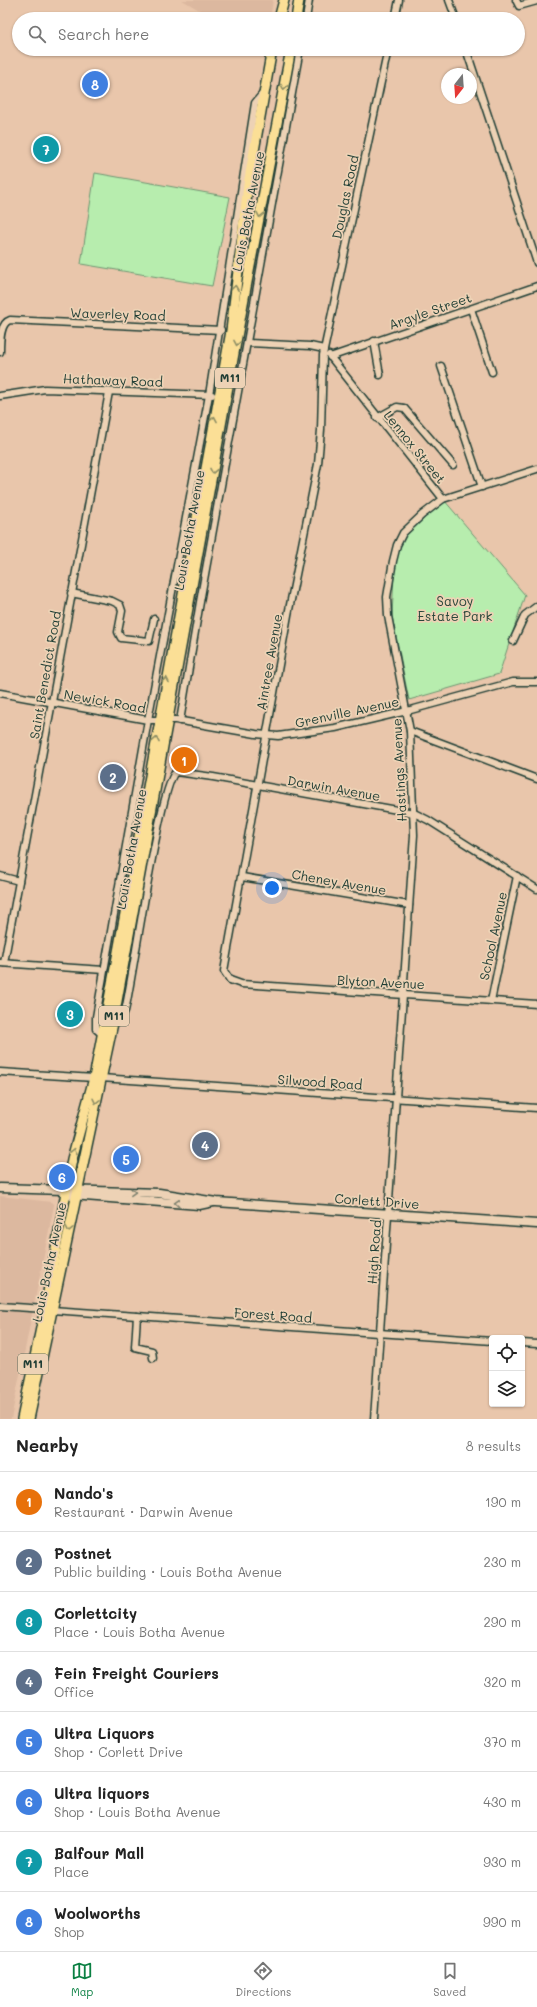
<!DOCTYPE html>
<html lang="en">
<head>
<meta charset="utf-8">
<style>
	body { margin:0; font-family:Mali,sans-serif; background:#f6f6f6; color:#222 }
	.controls { position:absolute; right:12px; bottom:12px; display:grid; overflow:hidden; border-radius:4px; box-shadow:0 1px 3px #0004 }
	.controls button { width:36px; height:36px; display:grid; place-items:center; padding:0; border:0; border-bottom:1px solid #e0e0e0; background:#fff; color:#222; font:20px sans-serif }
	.compass { position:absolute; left:441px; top:68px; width:36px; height:36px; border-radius:50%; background:#fff; box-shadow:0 1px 3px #0004; rotate:197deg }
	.you { position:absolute; left:272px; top:888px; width:14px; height:14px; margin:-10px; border:3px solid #fff; border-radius:50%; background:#1a73e8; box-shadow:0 0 0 6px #1a73e833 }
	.badge { display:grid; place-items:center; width:26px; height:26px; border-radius:50%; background:#0b8043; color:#fff; font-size:13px; font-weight:700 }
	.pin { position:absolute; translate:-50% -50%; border:2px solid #fff; box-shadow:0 1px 4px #0006 }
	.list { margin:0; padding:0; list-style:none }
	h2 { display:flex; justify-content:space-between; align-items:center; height:52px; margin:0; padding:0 16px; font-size:17px }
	h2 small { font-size:13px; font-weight:400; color:#767676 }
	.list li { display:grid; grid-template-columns:26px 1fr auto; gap:12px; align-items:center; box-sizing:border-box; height:60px; padding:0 16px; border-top:1px solid #e0e0e0 }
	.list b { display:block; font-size:15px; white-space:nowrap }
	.list p { margin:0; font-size:13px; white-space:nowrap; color:#767676 }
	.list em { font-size:13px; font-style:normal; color:#767676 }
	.icon { flex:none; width:22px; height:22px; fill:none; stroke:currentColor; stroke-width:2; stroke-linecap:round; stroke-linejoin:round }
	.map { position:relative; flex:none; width:537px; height:1419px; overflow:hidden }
	.search { position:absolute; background:#fff; box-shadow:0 1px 3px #0004; left:12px; right:12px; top:12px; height:44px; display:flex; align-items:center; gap:10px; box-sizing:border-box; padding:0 14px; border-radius:22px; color:#767676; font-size:15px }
	.sheet { height:532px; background:#fff }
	nav { display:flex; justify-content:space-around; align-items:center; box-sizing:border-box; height:56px; border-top:1px solid #e0e0e0; background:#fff; font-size:11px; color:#767676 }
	nav a { display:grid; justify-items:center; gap:2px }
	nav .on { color:#0b8043 }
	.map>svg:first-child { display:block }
	.built { fill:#dcb89f }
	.green { fill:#b7edae; stroke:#6b9571 }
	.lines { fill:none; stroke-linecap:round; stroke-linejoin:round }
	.street-casing { stroke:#1f3d34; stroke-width:9 }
	.secondary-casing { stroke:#1f3d34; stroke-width:11 }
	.primary-casing { stroke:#1f3d34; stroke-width:12 }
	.street { stroke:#edd2b5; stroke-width:6 }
	.secondary { stroke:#edd2b5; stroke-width:8 }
	.primary { stroke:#fbdf96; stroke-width:9 }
	.oneway { stroke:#8d8e65 }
	.oneway2 { stroke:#7c806e }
	.labels { text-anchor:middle; stroke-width:3.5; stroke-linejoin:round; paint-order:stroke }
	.shield { fill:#edd2b5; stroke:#5d6a5b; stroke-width:1 }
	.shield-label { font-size:12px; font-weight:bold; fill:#1f3d34 }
	.street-label { font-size:13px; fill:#1f3d34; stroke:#edd2b5 }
	.park-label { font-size:13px; fill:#27463a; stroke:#edd2b5 }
</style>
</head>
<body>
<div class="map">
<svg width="537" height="1419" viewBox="0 0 537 1419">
	<rect width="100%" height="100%" fill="#e9c6ab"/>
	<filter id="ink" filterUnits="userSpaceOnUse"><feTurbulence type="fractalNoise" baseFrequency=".025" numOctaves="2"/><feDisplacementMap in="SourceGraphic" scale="8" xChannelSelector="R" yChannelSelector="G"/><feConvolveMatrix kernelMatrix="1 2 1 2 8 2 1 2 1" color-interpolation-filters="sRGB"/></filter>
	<g filter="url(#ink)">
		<g class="built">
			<polygon points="182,0 273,0 270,19 215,19"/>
			<polygon points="0,1196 51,1202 54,1205 11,1419 0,1419"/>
		</g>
		<g class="green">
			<polygon points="95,173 230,197 212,286 81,264"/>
			<polygon points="444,500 525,595 499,674 409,700 392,616 394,575 400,541"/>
		</g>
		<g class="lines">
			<defs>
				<g id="street">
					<polyline points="449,0 456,19"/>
					<polyline points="516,0 519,6 537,1"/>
					<polyline points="306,19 309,0"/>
					<polyline points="395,19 399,0"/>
					<polyline points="388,49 323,355 321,430 318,464 288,615 224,971 230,980 241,984 537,1004"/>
					<polyline points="466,49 537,263"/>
					<polyline points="471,309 492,372"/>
					<polyline points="374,341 380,375"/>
					<polyline points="248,343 310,346 324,349"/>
					<path d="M0,352C0,341 0,323 10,320L221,330"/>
					<polyline points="329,355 443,499"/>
					<polyline points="330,357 537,286"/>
					<polyline points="441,366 482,487"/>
					<polyline points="0,396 45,389 212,395"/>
					<polyline points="377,418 397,407 404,408 453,465"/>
					<polyline points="71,593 112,601 120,605 122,611 118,632 121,638 149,641 154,619"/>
					<polyline points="513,641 525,615 537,606"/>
					<polyline points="0,693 148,720 176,720 256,734 278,736 335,728 407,711 513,682 537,682"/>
					<polyline points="180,721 200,602 300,49"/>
					<polyline points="410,731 537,779"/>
					<polyline points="0,876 19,881"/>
					<polyline points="242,877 409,905"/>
					<polyline points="0,963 104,970"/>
					<polyline points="4,963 109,392"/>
					<polyline points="491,1001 517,876"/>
					<path d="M114,1016H119L125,1011C133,978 160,782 176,772L213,777L414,813L428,820L537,889"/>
					<polyline points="103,1035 96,1029 96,1017 148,720 209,395 255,103 264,92"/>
					<polyline points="0,1072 94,1078"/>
					<polyline points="101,1078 537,1108"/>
					<polyline points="0,1306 45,1309"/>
					<polyline points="52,1310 492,1341"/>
					<polyline points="137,1316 135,1347 152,1351 153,1358"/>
					<polyline points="522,1343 537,1344"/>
					<polyline points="374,1419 414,835 410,731 388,616 387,597 393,561 397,545 403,533 422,515 443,499 537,469"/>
				</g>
				<g id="secondary">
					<polyline points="0,1188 159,1193 216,1202 537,1224"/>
					<polyline points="72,1195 199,1205 213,1202"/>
				</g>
				<g id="primary">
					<polyline points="279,19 284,0"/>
					<polyline points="296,19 299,0"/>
					<polyline points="22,1419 45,1309 72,1159 94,1078 118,952 231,331 248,185 272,49"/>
					<polyline points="29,1419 113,1023 244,298 291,49"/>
				</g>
			</defs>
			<use href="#street" class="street-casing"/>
			<use href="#secondary" class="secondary-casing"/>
			<use href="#primary" class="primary-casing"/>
			<use href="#street" class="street"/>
			<use href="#secondary" class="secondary"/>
			<use href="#primary" class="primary"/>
		</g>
		<defs><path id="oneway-chevron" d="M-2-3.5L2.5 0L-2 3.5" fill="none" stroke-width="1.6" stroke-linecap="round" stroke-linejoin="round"/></defs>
		<g class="oneway">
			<use href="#oneway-chevron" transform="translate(284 87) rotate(100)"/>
			<use href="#oneway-chevron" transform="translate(260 215) rotate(101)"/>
			<use href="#oneway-chevron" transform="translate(235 288) rotate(-83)"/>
			<use href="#oneway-chevron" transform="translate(237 343) rotate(100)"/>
			<use href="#oneway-chevron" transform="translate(214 419) rotate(-80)"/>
			<use href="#oneway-chevron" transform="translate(213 471) rotate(101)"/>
			<use href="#oneway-chevron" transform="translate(166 680) rotate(-79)"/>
			<use href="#oneway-chevron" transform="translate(156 740) rotate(-80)"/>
			<use href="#oneway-chevron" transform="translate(96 1101) rotate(103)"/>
			<use href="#oneway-chevron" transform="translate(74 1151) rotate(-77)"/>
			<use href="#oneway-chevron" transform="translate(69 1229) rotate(102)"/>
		</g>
		<g class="oneway2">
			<use href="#oneway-chevron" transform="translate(133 1192) rotate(2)"/>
			<use href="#oneway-chevron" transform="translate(177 1203) rotate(-176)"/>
		</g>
	</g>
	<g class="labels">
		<g class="shield">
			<rect x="215" y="368" width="30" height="20" rx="3"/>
			<rect x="99" y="1006" width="30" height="20" rx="3"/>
			<rect x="18" y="1354" width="30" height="20" rx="3"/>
		</g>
		<g class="shield-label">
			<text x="230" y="382">M11</text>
			<text x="114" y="1020">M11</text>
			<text x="33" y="1368">M11</text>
		</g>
		<g class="street-label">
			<text transform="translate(345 197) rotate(-78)" y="5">Douglas Road</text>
			<text transform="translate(248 211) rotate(-79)" y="5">Louis Botha Avenue</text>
			<text transform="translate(430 311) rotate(-19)" y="5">Argyle Street</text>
			<text transform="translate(118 314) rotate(2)" y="5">Waverley Road</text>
			<text transform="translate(113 380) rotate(2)" y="5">Hathaway Road</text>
			<text transform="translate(415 447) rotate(51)" y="5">Lennox Street</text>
			<text transform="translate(189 530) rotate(-80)" y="5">Louis Botha Avenue</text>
			<text transform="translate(269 662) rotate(-80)" y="5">Aintree Avenue</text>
			<text transform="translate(45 675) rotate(-80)" y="5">Saint Benedict Road</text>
			<text transform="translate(105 701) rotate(10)" y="5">Newick Road</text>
			<text transform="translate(347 712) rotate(-12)" y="5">Grenville Avenue</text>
			<text transform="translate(399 770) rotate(-93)" y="5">Hastings Avenue</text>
			<text transform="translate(334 788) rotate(10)" y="5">Darwin Avenue</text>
			<text transform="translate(131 849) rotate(-80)" y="5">Louis Botha Avenue</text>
			<text transform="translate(339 882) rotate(10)" y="5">Cheney Avenue</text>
			<text transform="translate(493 936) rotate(-78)" y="5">School Avenue</text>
			<text transform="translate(381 982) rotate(3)" y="5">Blyton Avenue</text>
			<text transform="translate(320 1082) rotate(4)" y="5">Silwood Road</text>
			<text transform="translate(377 1201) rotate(4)" y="5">Corlett Drive</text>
			<text transform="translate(374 1252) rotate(-86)" y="5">High Road</text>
			<text transform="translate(49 1262) rotate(-78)" y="5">Louis Botha Avenue</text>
			<text transform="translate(273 1315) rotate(4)" y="5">Forest Road</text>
		</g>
		<g class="park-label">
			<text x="455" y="606">Savoy<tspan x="455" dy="15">Estate Park</tspan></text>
		</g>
	</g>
</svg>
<div class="controls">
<button><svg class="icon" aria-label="locate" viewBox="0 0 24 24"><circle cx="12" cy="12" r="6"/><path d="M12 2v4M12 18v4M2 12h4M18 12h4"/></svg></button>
<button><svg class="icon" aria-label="layers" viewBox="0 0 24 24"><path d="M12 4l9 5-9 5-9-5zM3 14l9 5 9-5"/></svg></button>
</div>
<svg class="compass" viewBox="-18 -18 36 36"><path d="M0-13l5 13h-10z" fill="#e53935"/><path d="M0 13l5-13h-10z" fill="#767676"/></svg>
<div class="you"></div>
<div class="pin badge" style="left:184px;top:760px;background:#e8710a">1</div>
<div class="pin badge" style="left:113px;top:777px;background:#5c6f8a">2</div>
<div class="pin badge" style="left:70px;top:1014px;background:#0f9aa8">3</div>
<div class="pin badge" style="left:205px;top:1145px;background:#5c6f8a">4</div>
<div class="pin badge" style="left:126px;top:1159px;background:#3f7fe0">5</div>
<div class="pin badge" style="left:62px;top:1177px;background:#3f7fe0">6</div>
<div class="pin badge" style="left:46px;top:149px;background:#0f9aa8">7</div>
<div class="pin badge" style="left:95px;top:84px;background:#3f7fe0">8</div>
<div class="search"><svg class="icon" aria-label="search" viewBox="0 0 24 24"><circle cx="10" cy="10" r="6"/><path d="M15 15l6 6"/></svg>Search here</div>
</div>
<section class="sheet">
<h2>Nearby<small>8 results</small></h2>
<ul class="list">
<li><span class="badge" style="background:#e8710a">1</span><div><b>Nando's</b><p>Restaurant · Darwin Avenue</p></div><em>190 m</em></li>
<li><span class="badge" style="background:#5c6f8a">2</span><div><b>Postnet</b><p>Public building · Louis Botha Avenue</p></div><em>230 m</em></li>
<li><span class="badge" style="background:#0f9aa8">3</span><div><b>Corlettcity</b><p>Place · Louis Botha Avenue</p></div><em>290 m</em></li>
<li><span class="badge" style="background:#5c6f8a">4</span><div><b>Fein Freight Couriers</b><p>Office</p></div><em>320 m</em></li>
<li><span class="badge" style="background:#3f7fe0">5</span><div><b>Ultra Liquors</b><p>Shop · Corlett Drive</p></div><em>370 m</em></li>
<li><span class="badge" style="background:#3f7fe0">6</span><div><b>Ultra liquors</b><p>Shop · Louis Botha Avenue</p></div><em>430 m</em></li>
<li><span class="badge" style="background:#0f9aa8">7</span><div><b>Balfour Mall</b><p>Place</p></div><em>930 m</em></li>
<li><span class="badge" style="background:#3f7fe0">8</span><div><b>Woolworths</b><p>Shop</p></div><em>990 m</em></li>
</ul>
</section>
<nav>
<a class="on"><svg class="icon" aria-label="map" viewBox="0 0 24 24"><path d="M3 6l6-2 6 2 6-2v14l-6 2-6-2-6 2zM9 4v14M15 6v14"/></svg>Map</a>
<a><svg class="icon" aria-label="directions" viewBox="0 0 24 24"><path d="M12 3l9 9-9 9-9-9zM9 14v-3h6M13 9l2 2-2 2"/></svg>Directions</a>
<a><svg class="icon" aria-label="saved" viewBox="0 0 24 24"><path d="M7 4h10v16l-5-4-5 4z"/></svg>Saved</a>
</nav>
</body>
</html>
